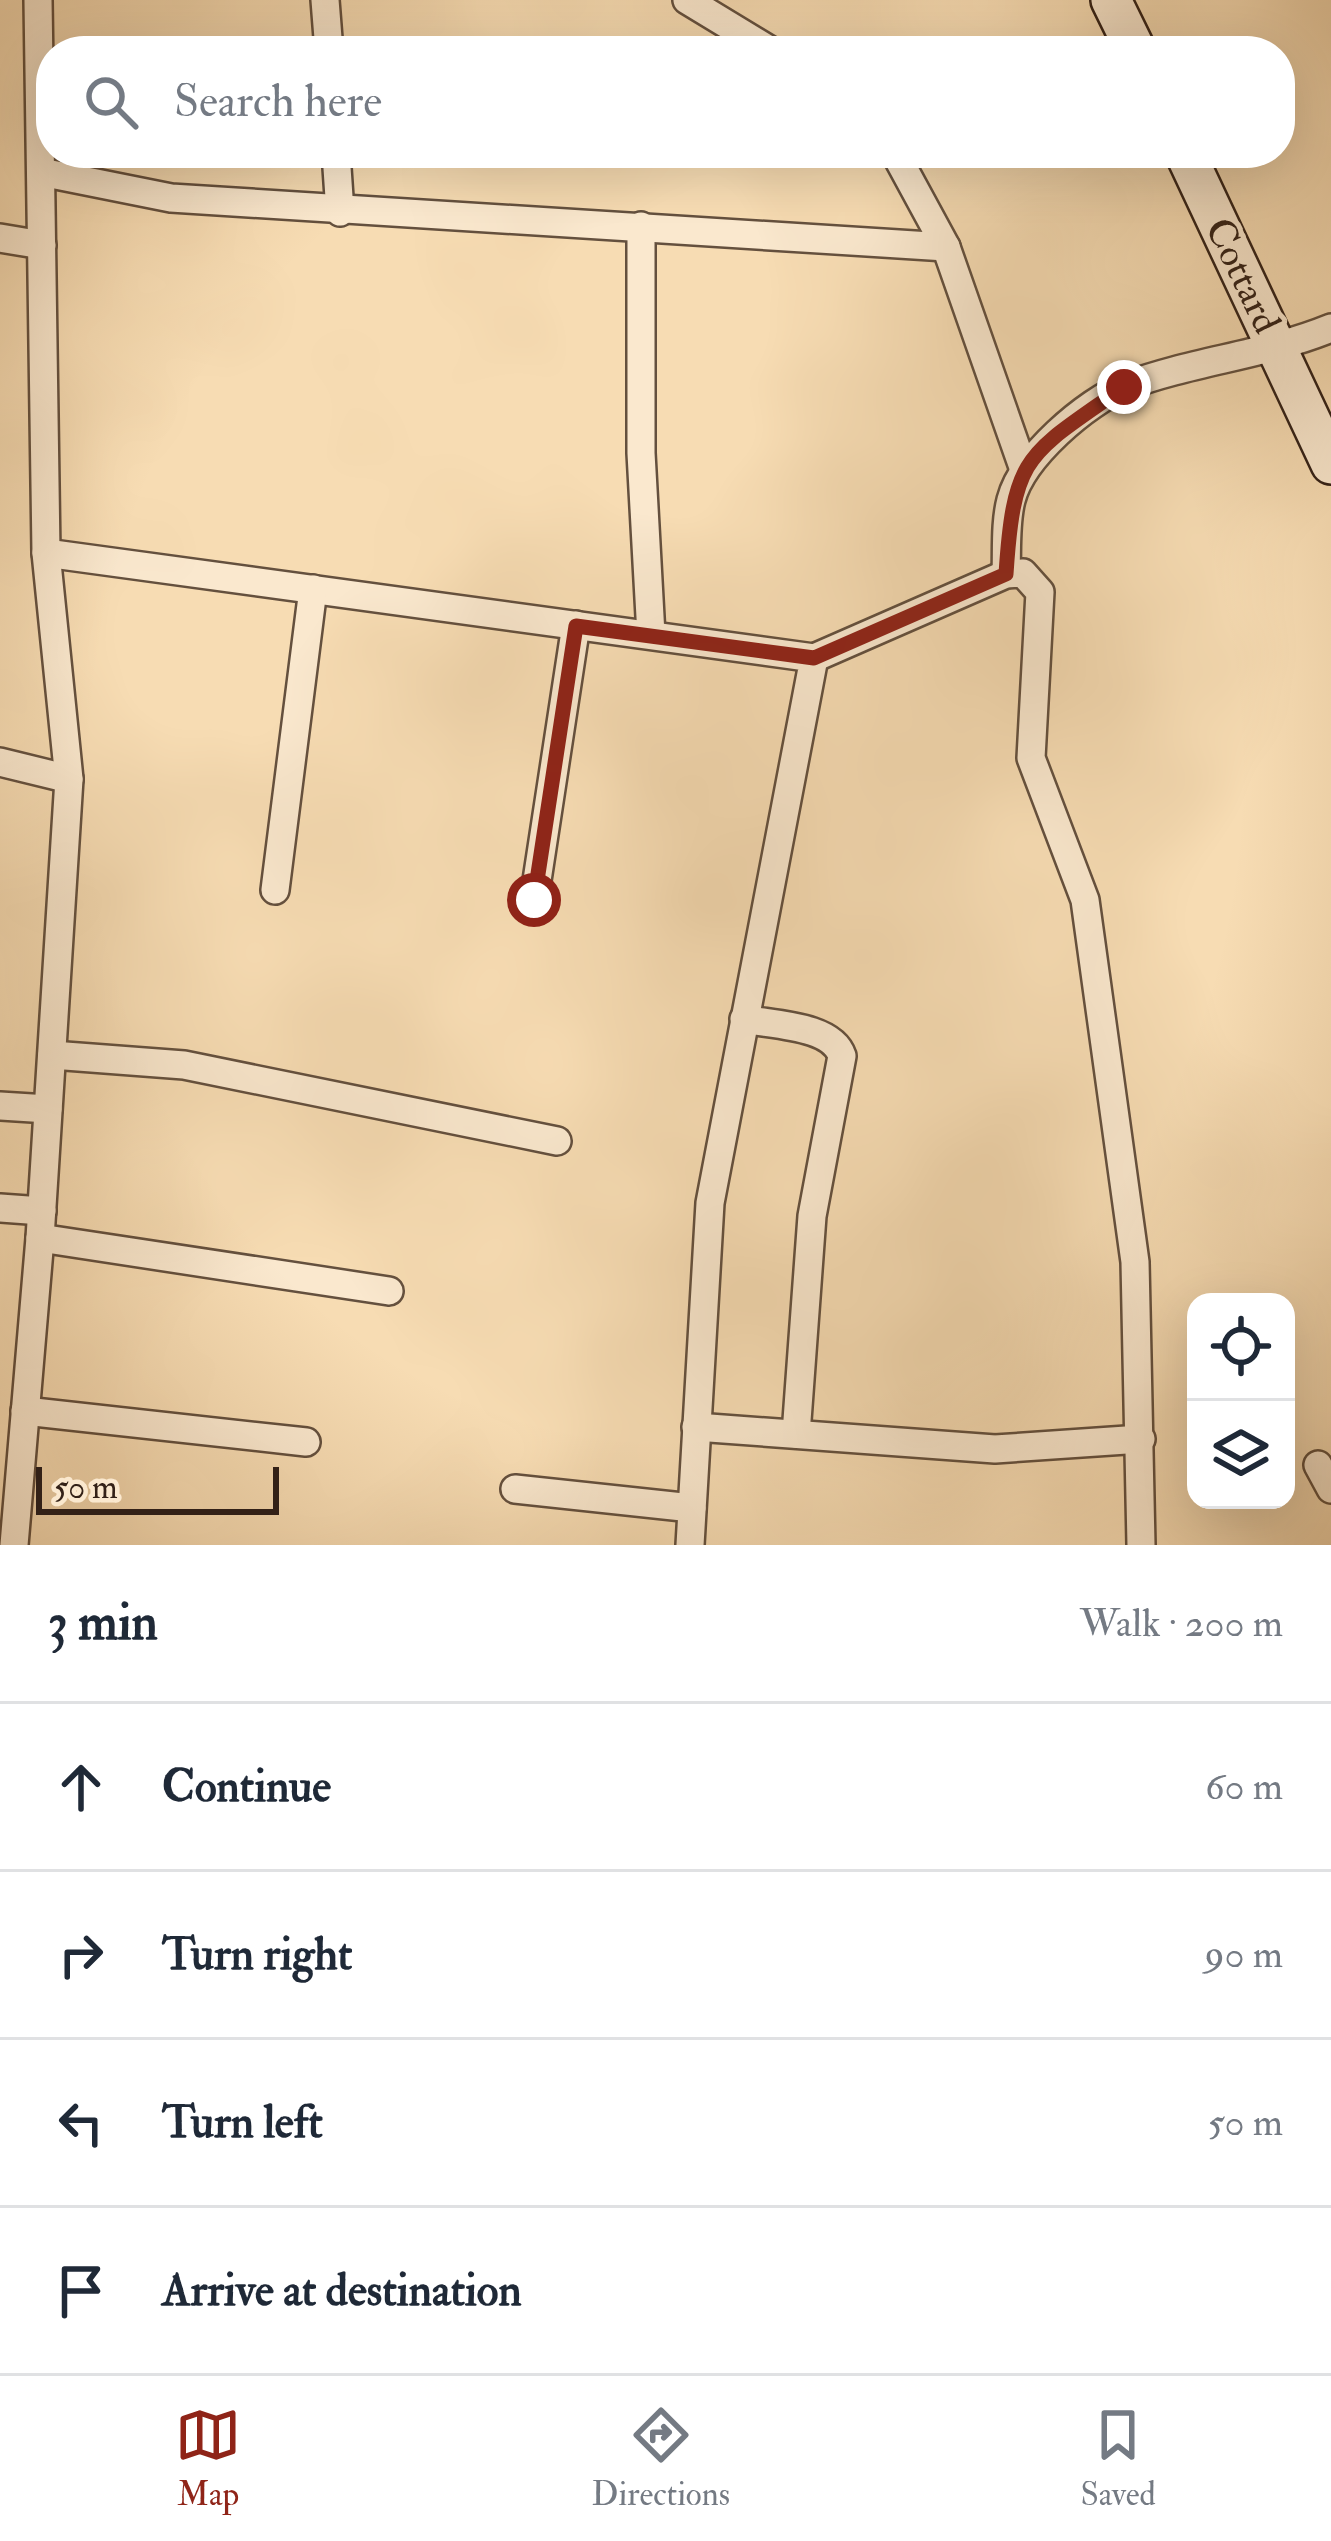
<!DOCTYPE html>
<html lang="en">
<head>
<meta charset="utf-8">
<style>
	body { margin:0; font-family:"IM FELL Double Pica",serif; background:#f6f6f7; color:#1f2937 }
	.controls { position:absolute; right:36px; bottom:36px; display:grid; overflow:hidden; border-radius:24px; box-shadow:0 12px 48px #0002 }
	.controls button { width:108px; height:108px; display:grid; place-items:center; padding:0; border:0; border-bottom:3px solid #e0e1e3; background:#fff; color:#1f2937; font:60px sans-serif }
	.scale { position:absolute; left:36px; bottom:30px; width:243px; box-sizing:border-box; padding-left:12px; border:6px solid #332117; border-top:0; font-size:33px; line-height:42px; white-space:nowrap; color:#332117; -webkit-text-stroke:9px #fae8ce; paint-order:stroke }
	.stop { position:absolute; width:36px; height:36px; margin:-27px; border:9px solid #8f2418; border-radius:50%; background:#fff }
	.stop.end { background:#8f2418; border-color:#fff; box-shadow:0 3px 12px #0008 }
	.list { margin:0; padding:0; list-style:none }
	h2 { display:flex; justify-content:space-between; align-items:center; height:156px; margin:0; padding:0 48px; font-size:51px }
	h2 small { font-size:39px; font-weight:400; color:#747a83 }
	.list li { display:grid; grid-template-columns:78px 1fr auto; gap:36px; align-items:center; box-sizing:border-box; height:168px; padding:0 48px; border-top:3px solid #e0e1e3 }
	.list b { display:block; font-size:45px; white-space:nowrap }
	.list em { font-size:39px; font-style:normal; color:#747a83 }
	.icon { flex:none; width:66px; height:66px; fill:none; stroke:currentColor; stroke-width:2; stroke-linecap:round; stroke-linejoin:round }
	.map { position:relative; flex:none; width:1331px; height:1545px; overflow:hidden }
	.search { position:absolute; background:#fff; box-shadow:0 12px 48px #0002; left:36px; right:36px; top:36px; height:132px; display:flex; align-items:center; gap:30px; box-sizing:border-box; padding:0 42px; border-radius:48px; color:#747a83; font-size:45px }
	.sheet { height:828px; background:#fff }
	nav { display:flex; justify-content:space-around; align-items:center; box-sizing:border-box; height:168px; border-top:3px solid #e0e1e3; background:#fff; font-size:33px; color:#747a83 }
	nav a { display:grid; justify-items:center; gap:6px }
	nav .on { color:#8f2418 }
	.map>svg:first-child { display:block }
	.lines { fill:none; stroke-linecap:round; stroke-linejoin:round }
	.street-casing { stroke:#64503e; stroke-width:32 }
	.secondary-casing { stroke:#332117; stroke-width:44 }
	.street { stroke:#fae8ce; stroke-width:27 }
	.secondary { stroke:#fae8ce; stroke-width:39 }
	.route { stroke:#8f2418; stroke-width:15 }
	.labels { text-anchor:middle; stroke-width:10; stroke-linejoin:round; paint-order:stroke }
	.street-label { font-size:39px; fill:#332117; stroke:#fae8ce }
</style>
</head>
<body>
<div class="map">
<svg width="1331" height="1545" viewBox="0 0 1331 1545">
	<rect width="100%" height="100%" fill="#f7dcb3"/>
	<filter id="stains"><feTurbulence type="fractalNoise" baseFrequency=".00167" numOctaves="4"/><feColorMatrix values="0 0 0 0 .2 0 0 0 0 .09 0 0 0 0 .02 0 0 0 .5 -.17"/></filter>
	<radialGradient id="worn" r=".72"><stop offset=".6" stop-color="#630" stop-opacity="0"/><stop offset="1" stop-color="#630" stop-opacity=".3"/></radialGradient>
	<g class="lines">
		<defs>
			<g id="street">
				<polyline points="325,0 329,51"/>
				<polyline points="687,0 771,51"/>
				<polyline points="336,153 340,212"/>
				<polyline points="895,153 946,247 1023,467"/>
				<polyline points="41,172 171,198 946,247"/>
				<polyline points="641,226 641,453 651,635"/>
				<polyline points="0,238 42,245"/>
				<polyline points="46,553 814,658 710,1203 690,1545"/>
				<path d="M1006,574C1007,550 1005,523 1011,500C1022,457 1086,402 1126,386C1193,361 1265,355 1331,328"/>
				<polyline points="814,658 1006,574 1023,573 1040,592 1031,758 1085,900 1135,1262 1141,1545"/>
				<polyline points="0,762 69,779"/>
				<polyline points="275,890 313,589"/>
				<polyline points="534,900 576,625"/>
				<path d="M744,1019C772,1025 832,1025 842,1056L812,1216L796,1434"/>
				<polyline points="52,1055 184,1065 557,1141"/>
				<polyline points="0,1106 48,1109"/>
				<polyline points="0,1208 42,1211"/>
				<polyline points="40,1238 389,1291"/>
				<polyline points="25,1411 306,1442"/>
				<polyline points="696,1427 995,1449 1141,1439"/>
				<polyline points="1318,1465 1331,1489"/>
				<polyline points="515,1489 692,1508"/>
				<polyline points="14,1545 40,1238 69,779 46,553 38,0"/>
			</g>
			<g id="secondary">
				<polyline points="1111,0 1136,51"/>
				<polyline points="1185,153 1331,464"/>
			</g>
		</defs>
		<use href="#street" class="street-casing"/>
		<use href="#secondary" class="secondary-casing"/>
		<use href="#street" class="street"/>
		<use href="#secondary" class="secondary"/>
	</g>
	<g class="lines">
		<path class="route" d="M534,900L576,626L814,658L1006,574C1014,452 1028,455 1124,387"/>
	</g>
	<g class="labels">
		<g class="street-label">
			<text transform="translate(1244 275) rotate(64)" y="14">Cottard</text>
		</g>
	</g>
	<rect width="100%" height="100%" filter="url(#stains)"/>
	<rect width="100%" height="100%" fill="url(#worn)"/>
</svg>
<div class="controls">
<button><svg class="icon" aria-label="locate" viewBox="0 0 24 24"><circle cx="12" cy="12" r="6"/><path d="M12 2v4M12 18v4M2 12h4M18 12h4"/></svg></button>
<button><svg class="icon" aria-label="layers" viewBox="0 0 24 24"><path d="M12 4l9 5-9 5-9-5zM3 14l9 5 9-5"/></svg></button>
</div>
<div class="scale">50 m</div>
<div class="stop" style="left:534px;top:900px"></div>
<div class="stop end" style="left:1124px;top:387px"></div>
<div class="search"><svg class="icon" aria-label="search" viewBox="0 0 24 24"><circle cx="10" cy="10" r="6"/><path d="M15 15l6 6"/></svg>Search here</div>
</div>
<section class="sheet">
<h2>3 min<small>Walk · 200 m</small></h2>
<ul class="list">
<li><svg class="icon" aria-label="ahead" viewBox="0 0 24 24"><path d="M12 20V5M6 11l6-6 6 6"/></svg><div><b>Continue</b></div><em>60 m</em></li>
<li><svg class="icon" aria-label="right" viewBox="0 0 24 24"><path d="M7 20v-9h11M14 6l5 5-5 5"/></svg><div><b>Turn right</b></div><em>90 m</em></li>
<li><svg class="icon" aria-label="left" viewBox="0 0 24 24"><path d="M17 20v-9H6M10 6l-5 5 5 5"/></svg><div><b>Turn left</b></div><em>50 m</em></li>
<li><svg class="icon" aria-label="arrive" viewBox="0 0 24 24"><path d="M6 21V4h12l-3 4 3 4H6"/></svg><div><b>Arrive at destination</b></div></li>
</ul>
</section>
<nav>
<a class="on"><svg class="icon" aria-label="map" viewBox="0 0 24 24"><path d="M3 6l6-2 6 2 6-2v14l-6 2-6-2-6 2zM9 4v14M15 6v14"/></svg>Map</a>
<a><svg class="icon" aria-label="directions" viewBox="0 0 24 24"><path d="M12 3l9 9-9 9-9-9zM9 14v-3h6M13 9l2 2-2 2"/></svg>Directions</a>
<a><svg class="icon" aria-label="saved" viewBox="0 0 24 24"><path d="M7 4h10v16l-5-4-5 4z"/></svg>Saved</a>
</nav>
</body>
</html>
